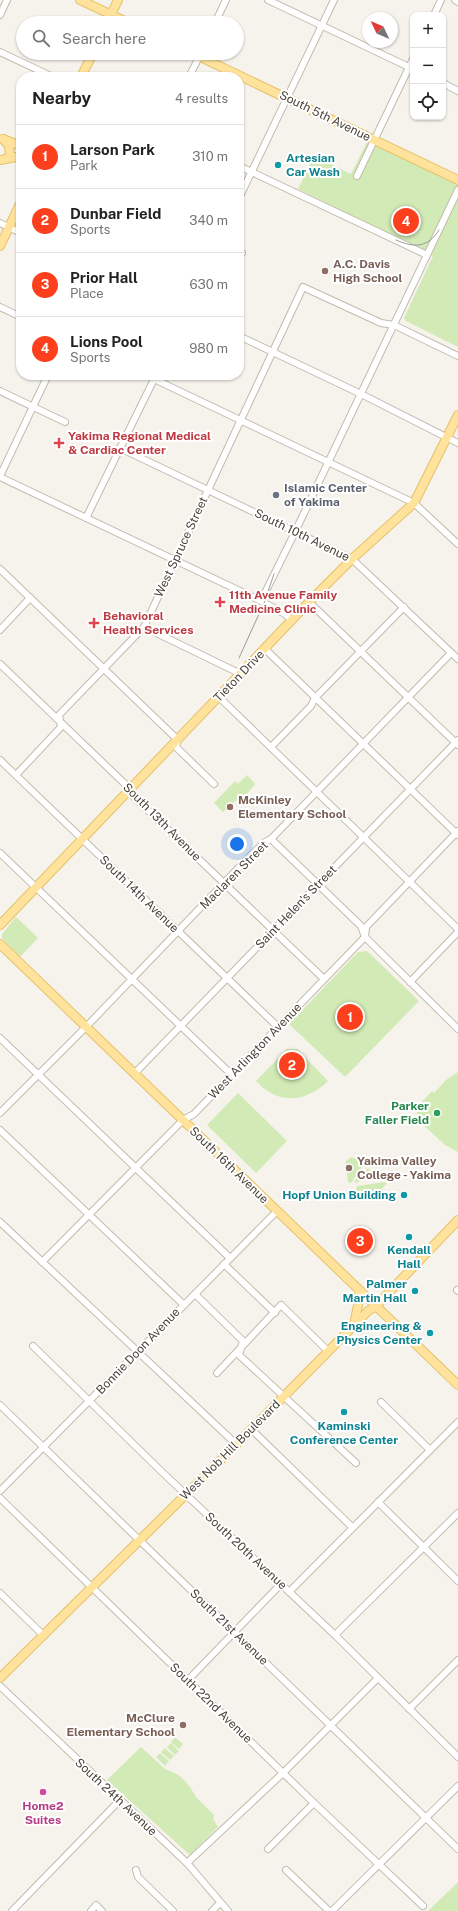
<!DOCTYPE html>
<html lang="en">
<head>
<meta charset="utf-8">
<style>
	body { margin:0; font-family:"Public Sans",sans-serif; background:#f6f6f6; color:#222 }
	.controls { position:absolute; right:12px; top:12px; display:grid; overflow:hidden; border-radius:8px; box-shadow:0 1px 3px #0004 }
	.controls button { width:36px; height:36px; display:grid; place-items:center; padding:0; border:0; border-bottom:1px solid #e0e0e0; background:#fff; color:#222; font:20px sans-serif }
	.compass { position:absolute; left:362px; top:12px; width:36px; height:36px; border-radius:50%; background:#fff; box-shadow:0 1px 3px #0004; rotate:314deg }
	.you { position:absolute; left:237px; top:844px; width:14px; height:14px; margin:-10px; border:3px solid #fff; border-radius:50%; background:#1a73e8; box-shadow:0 0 0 6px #1a73e833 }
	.badge { display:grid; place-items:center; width:26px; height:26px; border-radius:50%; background:#fc3f1d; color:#fff; font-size:13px; font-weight:700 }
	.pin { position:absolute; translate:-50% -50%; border:2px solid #fff; box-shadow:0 1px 4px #0006 }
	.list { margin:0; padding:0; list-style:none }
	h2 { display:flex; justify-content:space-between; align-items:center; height:52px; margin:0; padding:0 16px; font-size:17px }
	h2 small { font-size:13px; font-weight:400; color:#767676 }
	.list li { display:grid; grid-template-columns:26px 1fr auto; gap:12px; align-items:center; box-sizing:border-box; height:64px; padding:0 16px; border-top:1px solid #e0e0e0 }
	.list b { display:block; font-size:15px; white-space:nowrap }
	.list p { margin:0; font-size:13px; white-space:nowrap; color:#767676 }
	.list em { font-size:13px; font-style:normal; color:#767676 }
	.icon { flex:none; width:22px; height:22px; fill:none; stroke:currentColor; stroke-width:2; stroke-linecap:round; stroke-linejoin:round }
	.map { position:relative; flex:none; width:458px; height:1911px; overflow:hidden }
	.search { position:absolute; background:#fff; box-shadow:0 1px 3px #0004; left:16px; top:16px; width:228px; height:44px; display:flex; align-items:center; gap:10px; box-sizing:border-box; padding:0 14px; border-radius:22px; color:#767676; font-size:15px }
	.panel { position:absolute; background:#fff; box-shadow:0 1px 3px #0004; left:16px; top:72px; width:228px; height:308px; border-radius:16px }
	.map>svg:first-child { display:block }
	.green { fill:#d2eab5 }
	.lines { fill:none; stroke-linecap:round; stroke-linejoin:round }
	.minor-casing { stroke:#c2bbae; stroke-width:8 }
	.major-casing { stroke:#e6c16a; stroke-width:10 }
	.minor { stroke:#fff; stroke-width:6 }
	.major { stroke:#ffe39c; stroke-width:8 }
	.tram { stroke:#9a9a9a; stroke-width:1 }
	.culture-dot { fill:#0f9aa8; stroke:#fff; stroke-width:1.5 }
	.education-dot { fill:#8d6e63; stroke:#fff; stroke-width:1.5 }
	.health-dot { fill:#e0444e; stroke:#fff; stroke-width:1.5 }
	.worship-dot { fill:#6b7280; stroke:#fff; stroke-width:1.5 }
	.leisure-dot { fill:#2e9e5b; stroke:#fff; stroke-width:1.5 }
	.hotel-dot { fill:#d1479c; stroke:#fff; stroke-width:1.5 }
	.labels { text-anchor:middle; stroke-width:4; stroke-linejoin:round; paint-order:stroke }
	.street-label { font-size:12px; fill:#4b4439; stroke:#fff }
	.culture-label { font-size:12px; font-weight:bold; fill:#0d838f; stroke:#fff; text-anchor:end }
	.education-label { font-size:12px; font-weight:bold; fill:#785e54; stroke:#fff; text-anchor:start }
	.health-label { font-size:12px; font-weight:bold; fill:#be3a42; stroke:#fff; text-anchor:start }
	.worship-label { font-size:12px; font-weight:bold; fill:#5b616d; stroke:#fff; text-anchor:start }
	.leisure-label { font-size:12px; font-weight:bold; fill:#27864d; stroke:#fff; text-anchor:end }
	.hotel-label { font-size:12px; font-weight:bold; fill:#b23c85; stroke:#fff }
</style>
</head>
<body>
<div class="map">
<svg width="458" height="1911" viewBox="0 0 458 1911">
	<rect width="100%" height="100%" fill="#f6f3ec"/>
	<g class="green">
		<polygon points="367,142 458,185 458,347 406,321 404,318 433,256 298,189 314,156 351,174"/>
		<polygon points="247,775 255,784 242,800 235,801 223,812 214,803 235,781 238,784"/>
		<polygon points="16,917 38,938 20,957 2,938 2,934"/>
		<polygon points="367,951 419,1001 345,1077 289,1024 358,952"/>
		<path d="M287,1049H297L328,1081C305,1103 278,1105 256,1081Z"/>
		<polygon points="458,1072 458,1152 445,1145 417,1119 417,1107 432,1091 434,1093 446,1080"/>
		<polygon points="238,1093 287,1141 256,1173 207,1125"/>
		<polygon points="351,1157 365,1162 351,1183 348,1182 346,1161"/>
		<polygon points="368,1168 373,1175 356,1183 354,1181"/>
		<polygon points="385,1182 387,1183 380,1191 371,1192 365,1200 359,1201 354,1194 357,1186"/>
		<polygon points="175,1737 183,1744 179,1749 171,1742"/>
		<polygon points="171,1743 179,1751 175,1755 167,1747"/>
		<polygon points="141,1747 165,1769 177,1774 183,1779 190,1787 196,1797 214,1815 213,1819 218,1827 190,1855 107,1780"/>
		<polygon points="165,1748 174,1756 170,1760 161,1752"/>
		<polygon points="160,1753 169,1761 165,1766 156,1757"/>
		<polygon points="458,1882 458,1911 428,1911"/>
	</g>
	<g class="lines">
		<defs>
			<g id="minor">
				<polyline points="268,0 413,69"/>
				<polyline points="455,0 458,2"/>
				<polyline points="0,15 7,0"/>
				<polyline points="434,15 441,0"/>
				<polyline points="215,23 226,0"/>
				<polyline points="0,52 53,77"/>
				<polyline points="189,77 201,53"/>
				<polyline points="443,83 458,91"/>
				<polyline points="239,166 427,255"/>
				<polyline points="357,176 413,59"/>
				<polyline points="239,198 334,0"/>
				<polyline points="0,223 21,233"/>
				<polyline points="239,252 242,253"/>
				<polyline points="0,307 21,317"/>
				<polyline points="239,336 361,394 458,443"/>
				<polyline points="154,379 414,503 458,544"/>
				<polyline points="0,391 65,422"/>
				<polyline points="120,448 352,559 458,659"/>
				<polyline points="0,476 48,375"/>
				<polyline points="0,477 261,601 285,614 292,621"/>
				<polyline points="86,518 156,375"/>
				<polyline points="0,569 178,740 176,747 214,784"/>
				<polyline points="261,601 295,532 458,190"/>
				<polyline points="309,602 458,745"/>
				<polyline points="144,627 241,674"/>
				<polyline points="0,630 30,598"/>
				<polyline points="265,649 458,835"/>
				<polyline points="0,664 125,784 133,796 324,979"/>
				<polyline points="219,697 458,929"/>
				<polyline points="271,747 311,706 315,698 404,607"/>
				<polyline points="0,760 278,1027"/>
				<polyline points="16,775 61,727 59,715 144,627 303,287 381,323 394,325 458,356"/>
				<polyline points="271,839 361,926 365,937 458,1029"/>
				<polyline points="0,853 232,1075"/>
				<polyline points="410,982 458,932"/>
				<polyline points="0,1038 230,1258"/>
				<polyline points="135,1073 458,740"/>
				<polyline points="0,1113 86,1027 247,859 265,842 271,839 451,653"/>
				<polyline points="0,1130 184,1305"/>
				<polyline points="0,1222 236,1444"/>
				<polyline points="42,1262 183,1120 194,1114 365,937 366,927 458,831"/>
				<polyline points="224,1264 275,1313"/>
				<polyline points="457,1290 458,1291"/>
				<polyline points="195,1294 243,1341 239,1355 356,1463"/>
				<polyline points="33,1346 162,1472 335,1635 458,1757"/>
				<polyline points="217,1373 281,1305 328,1351"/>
				<polyline points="381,1402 430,1450"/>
				<polyline points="0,1405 458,1849"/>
				<polyline points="251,1429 352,1527"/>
				<polyline points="0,1491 277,1211"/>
				<polyline points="0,1498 314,1803 423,1906"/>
				<polyline points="378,1502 458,1581"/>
				<polyline points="289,1592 458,1422"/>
				<polyline points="0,1593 43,1635"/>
				<polyline points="335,1635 458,1513"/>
				<polyline points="187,1681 281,1584"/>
				<polyline points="0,1686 187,1863 228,1911"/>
				<polyline points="409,1709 458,1660"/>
				<polyline points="268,1849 314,1803"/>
				<polyline points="187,1863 283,1773 378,1678"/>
				<polyline points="136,1870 138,1877 173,1911"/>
				<polyline points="286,1870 329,1911"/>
				<polyline points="12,1911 119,1801"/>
				<polyline points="91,1911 96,1905 102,1911"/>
				<polyline points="212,1911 220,1903"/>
				<polyline points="332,1911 458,1786"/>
			</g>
			<g id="major">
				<polyline points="80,0 129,23"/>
				<polyline points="107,23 118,0"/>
				<polyline points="192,53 458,180"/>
				<polyline points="81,77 93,53"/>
				<polyline points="3,139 9,146 10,157"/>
				<polyline points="3,139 21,146"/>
				<polyline points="0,160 21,156"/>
				<polyline points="0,246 21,202"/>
				<polyline points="0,925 309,602 352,559 414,503 458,415"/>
				<polyline points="0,944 458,1385"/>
				<polyline points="354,1324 359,1301 359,1291"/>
				<polyline points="0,1678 233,1448 368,1311 375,1307 458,1220"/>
			</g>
		</defs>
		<use href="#minor" class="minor-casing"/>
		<use href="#major" class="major-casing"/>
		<use href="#minor" class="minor"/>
		<use href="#major" class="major"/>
		<g class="tram">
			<path d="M396,240C414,248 428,248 439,230"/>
			<polyline points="239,658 264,603 274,574"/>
		</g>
	</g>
	<g class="culture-dot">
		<circle cx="278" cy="165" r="4"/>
		<circle cx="404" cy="1195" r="4"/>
		<circle cx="409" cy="1237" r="4"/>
		<circle cx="415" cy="1291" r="4"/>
		<circle cx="430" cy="1333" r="4"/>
		<circle cx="344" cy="1412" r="4"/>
	</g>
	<g class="education-dot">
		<circle cx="325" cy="271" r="4"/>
		<circle cx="230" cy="807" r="4"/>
		<circle cx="349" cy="1168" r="4"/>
		<circle cx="183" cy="1725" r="4"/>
	</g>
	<g class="health-dot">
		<path d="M57 437h4v4h4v4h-4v4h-4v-4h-4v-4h4z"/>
		<path d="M218 596h4v4h4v4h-4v4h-4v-4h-4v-4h4z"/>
		<path d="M92 617h4v4h4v4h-4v4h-4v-4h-4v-4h4z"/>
	</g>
	<circle class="worship-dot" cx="276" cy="495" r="4"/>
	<circle class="leisure-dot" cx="437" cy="1113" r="4"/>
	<circle class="hotel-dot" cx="43" cy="1792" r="4"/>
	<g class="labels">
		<g class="street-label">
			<text transform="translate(325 116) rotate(26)" y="4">South 5th Avenue</text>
			<text transform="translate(302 535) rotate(26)" y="4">South 10th Avenue</text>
			<text transform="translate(181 547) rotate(-65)" y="4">West Spruce Street</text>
			<text transform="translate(239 676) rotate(-46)" y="4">Tieton Drive</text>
			<text transform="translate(162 822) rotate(45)" y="4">South 13th Avenue</text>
			<text transform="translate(234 875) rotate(-45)" y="4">Maclaren Street</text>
			<text transform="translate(139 894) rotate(44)" y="4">South 14th Avenue</text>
			<text transform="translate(296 907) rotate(-46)" y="4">Saint Helen's Street</text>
			<text transform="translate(255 1051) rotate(-46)" y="4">West Arlington Avenue</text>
			<text transform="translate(229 1165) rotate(44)" y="4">South 16th Avenue</text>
			<text transform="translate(138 1351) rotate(-46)" y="4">Bonnie Doon Avenue</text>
			<text transform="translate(230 1450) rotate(-45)" y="4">West Nob Hill Boulevard</text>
			<text transform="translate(246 1551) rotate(43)" y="4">South 20th Avenue</text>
			<text transform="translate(229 1627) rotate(44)" y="4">South 21st Avenue</text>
			<text transform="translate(211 1703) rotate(44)" y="4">South 22nd Avenue</text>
			<text transform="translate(116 1797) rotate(43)" y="4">South 24th Avenue</text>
		</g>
		<g class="culture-label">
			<text x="286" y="162" text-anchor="start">Artesian<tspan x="286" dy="14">Car Wash</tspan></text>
			<text x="396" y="1199">Hopf Union Building</text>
			<text x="409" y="1254" text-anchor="middle">Kendall<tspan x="409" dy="14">Hall</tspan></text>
			<text x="407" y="1288">Palmer<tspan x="407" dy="14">Martin Hall</tspan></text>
			<text x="422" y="1330">Engineering &amp;<tspan x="422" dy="14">Physics Center</tspan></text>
			<text x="344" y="1430" text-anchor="middle">Kaminski<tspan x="344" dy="14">Conference Center</tspan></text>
		</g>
		<g class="education-label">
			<text x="333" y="268">A.C. Davis<tspan x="333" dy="14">High School</tspan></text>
			<text x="238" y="804">McKinley<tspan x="238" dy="14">Elementary School</tspan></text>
			<text x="357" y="1165">Yakima Valley<tspan x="357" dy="14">College - Yakima</tspan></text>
			<text x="175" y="1722" text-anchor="end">McClure<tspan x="175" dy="14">Elementary School</tspan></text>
		</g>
		<g class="health-label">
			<text x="68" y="440">Yakima Regional Medical<tspan x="68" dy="14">&amp; Cardiac Center</tspan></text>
			<text x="229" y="599">11th Avenue Family<tspan x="229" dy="14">Medicine Clinic</tspan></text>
			<text x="103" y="620">Behavioral<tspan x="103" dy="14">Health Services</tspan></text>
		</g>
		<g class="worship-label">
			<text x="284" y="492">Islamic Center<tspan x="284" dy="14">of Yakima</tspan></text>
		</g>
		<g class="leisure-label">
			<text x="429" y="1110">Parker<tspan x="429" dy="14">Faller Field</tspan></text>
		</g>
		<g class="hotel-label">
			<text x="43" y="1810">Home2<tspan x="43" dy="14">Suites</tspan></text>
		</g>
	</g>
</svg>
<div class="controls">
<button>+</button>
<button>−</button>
<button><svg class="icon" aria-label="locate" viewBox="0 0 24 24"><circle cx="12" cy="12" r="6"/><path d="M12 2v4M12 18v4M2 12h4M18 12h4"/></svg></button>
</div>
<svg class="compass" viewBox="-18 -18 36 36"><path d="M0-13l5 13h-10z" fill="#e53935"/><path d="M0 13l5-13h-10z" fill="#767676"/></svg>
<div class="you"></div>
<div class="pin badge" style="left:350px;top:1017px">1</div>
<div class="pin badge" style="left:292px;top:1065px">2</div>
<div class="pin badge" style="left:360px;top:1241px">3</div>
<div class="pin badge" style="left:406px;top:221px">4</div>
<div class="search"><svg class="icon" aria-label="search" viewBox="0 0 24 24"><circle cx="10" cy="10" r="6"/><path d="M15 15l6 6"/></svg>Search here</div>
<section class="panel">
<h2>Nearby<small>4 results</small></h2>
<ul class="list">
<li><span class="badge">1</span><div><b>Larson Park</b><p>Park</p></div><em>310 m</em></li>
<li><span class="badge">2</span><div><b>Dunbar Field</b><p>Sports</p></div><em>340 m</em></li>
<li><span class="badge">3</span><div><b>Prior Hall</b><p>Place</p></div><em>630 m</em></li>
<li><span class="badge">4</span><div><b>Lions Pool</b><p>Sports</p></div><em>980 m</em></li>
</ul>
</section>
</div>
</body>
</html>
